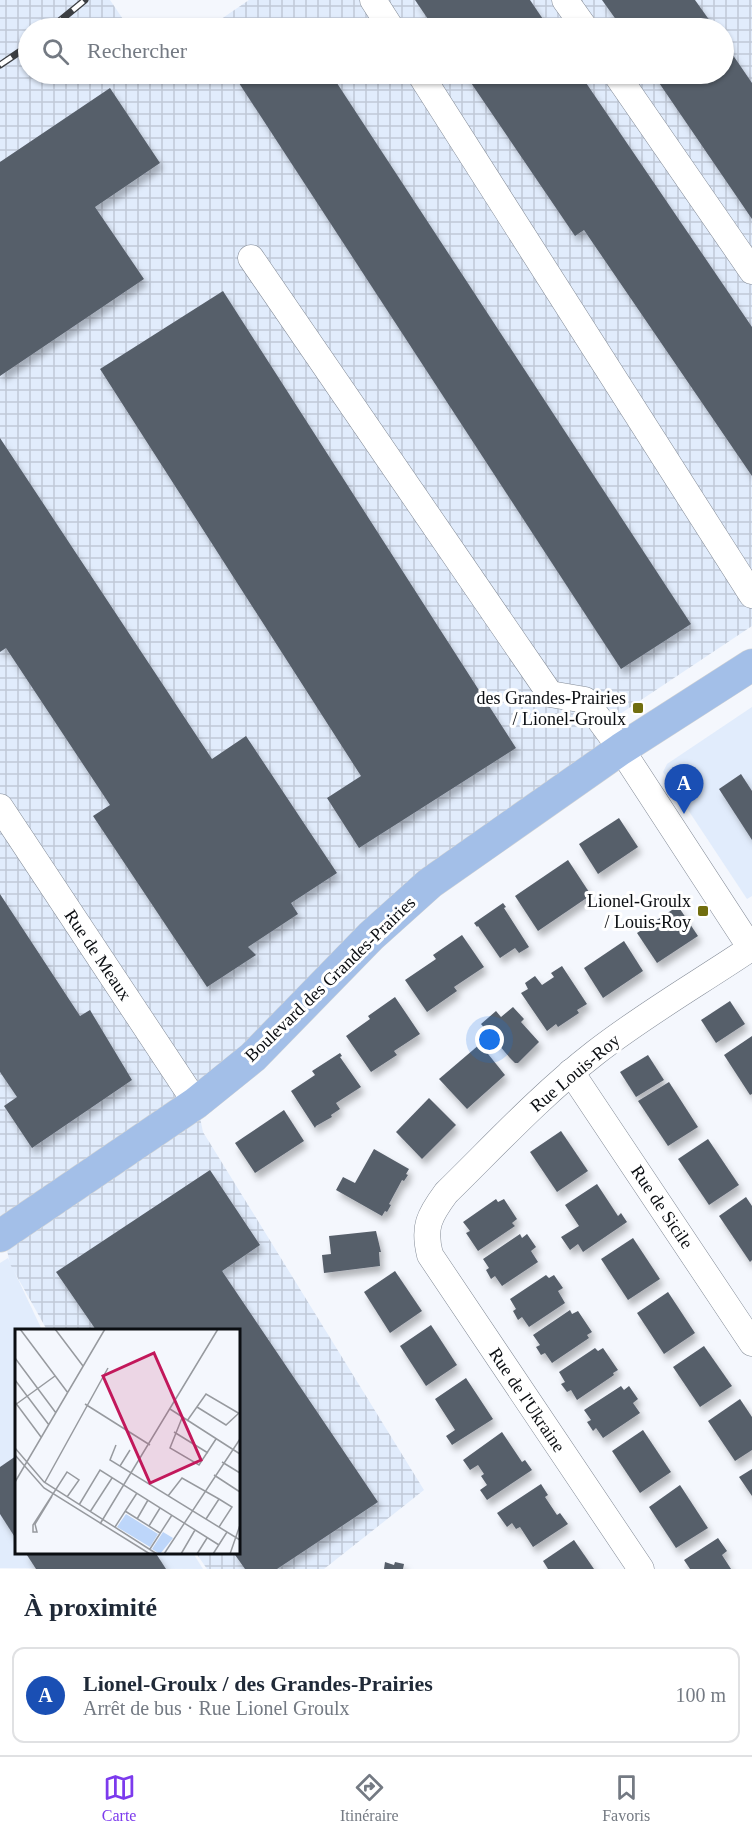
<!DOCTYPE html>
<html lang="fr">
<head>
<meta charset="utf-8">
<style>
	body { margin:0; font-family:Georgia,serif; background:#f6f6f7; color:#1f2937 }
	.you { position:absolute; left:490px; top:1040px; width:21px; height:21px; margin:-15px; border:4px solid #fff; border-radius:50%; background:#1a73e8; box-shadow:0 0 0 9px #1a73e833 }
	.badge { display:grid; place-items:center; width:39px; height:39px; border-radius:50%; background:#7c3aed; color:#fff; font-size:20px; font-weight:700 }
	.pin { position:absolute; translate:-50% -50px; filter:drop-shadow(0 2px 3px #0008) }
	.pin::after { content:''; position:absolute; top:32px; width:21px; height:18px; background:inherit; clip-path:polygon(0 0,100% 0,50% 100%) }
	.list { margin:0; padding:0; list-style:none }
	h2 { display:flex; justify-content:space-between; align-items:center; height:78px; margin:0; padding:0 24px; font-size:26px }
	h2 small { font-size:20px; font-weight:400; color:#747a83 }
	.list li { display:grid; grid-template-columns:39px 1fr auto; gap:18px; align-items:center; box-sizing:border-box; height:96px; margin:0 12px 12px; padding:0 12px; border:2px solid #e0e1e3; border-radius:12px }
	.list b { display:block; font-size:22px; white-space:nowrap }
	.list p { margin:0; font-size:20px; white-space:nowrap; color:#747a83 }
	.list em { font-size:20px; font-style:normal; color:#747a83 }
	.icon { flex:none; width:33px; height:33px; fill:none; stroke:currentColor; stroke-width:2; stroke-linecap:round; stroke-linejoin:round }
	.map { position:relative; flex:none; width:752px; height:1569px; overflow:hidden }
	.search { position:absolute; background:#fff; box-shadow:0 2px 4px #0004; left:18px; right:18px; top:18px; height:66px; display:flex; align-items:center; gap:15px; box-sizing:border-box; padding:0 21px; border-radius:33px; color:#747a83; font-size:22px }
	.sheet { height:186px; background:#fff }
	nav { display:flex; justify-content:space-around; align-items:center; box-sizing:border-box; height:84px; border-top:2px solid #e0e1e3; background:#fff; font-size:16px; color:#747a83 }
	nav a { display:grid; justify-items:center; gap:3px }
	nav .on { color:#7c3aed }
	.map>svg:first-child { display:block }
	.built { fill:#e1ecfc }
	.industrial { fill:url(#industrial-grid) }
	.building { fill:#575f6a; filter:url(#shadow) }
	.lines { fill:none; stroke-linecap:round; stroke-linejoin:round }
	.minor-casing { stroke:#828a96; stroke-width:27 }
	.major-casing { stroke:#d3d4d4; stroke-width:33 }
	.minor { stroke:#fff; stroke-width:26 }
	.major { stroke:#a3bfe8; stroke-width:32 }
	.rail-casing { stroke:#3c3f43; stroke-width:7 }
	.rail { stroke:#fff; stroke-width:4.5; stroke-dasharray:14; stroke-linecap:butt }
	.poi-dot { fill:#716e0f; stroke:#fff; stroke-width:2 }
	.labels { text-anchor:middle; stroke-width:6; stroke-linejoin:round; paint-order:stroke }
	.poi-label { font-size:18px; fill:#0b0e12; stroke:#fff; text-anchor:end }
	.street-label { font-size:18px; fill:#0b0e12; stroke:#fff }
	.inset-road { fill:none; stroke:#979a9f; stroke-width:1.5 }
	.view { fill:#c2185b; fill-opacity:0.15; stroke:#c2185b; stroke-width:3 }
	.inset-edge { fill:none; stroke:#0b0e12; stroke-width:3 }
</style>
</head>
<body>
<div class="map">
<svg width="752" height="1569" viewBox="0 0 752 1569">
	<defs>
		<pattern id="industrial-grid" width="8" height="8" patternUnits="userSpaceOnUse" patternTransform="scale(1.5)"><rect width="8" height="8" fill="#e1ecfc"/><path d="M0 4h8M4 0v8" fill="none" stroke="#c0c9d7"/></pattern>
		<filter id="shadow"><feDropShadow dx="3.5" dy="6" stdDeviation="3" flood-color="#0004"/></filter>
	</defs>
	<rect width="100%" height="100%" fill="#f4f7fd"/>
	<g class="built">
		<polygon points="752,707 752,896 747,899 663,772 667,764"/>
		<polygon points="8,1258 42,1330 16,1330 16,1552 193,1553 203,1569 0,1568 0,1263"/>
	</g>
	<polygon class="industrial" points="0,0 110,0 129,28 28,28 28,74 724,74 724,28 208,28 249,0 752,0 752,626 617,716 621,749 525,807 197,1103 203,1132 424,1490 324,1569 207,1569 196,1553 238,1552 238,1330 47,1330 10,1264 0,1218"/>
	<g class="building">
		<polygon points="415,0 530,0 549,28 434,28"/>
		<polygon points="602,0 695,0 715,28 622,28"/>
		<polygon points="724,42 752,83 752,219 653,74 724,74"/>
		<polygon points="246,74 331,74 691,624 621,669 237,80"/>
		<polygon points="465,74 580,74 752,327 752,476 584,230 575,236"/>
		<polygon points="110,88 160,163 95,207 144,279 0,376 0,162"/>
		<polygon points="223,291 516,748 359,848 327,798 361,776 100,369"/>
		<polygon points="0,438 212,759 246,736 337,873 291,903 298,914 248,947 256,955 207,987 93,816 110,805 6,648 0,652"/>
		<polygon points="741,774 752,791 752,840 719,789"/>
		<polygon points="619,818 638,847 598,874 579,844"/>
		<polygon points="568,860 591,895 538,931 515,896"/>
		<polygon points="0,894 80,1016 90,1010 132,1080 32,1148 4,1106 17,1097 0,1072"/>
		<polygon points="503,903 506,907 504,908 529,947 519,953 515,948 500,958 478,926 477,927 474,923"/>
		<polygon points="678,906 698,936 657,963 637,933"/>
		<polygon points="462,935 484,967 454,987 457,991 427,1012 405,980 436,959 433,955"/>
		<polygon points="624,941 643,971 603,998 584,968"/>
		<polygon points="562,966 587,1004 577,1010 579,1013 558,1027 556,1024 547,1031 521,993 528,989 525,983 535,976 542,985 554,977 551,973"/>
		<polygon points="395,997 420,1034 394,1051 397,1055 371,1072 346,1036 370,1019 368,1016"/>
		<polygon points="730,1001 745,1024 716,1043 701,1020"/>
		<polygon points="513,1007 524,1019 521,1022 539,1042 518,1063 515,1063 510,1058 481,1024 496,1011 501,1017"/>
		<polygon points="752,1036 752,1094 750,1095 724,1055"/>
		<polygon points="480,1044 505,1075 467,1109 439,1079"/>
		<polygon points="340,1053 342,1056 340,1057 361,1087 336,1103 340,1109 331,1115 332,1117 316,1126 315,1128 291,1091 315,1075 312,1071"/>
		<polygon points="648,1055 664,1080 636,1097 620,1072"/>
		<polygon points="669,1082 698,1127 668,1146 638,1101"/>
		<polygon points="429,1098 456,1125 422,1159 396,1132"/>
		<polygon points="284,1110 304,1141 255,1173 235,1143"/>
		<polygon points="561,1131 588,1171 557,1192 530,1152"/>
		<polygon points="708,1139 739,1185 709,1205 678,1159"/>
		<polygon points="374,1149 409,1169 406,1174 408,1175 404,1181 402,1180 389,1204 391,1205 387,1212 385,1211 382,1216 336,1190 343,1177 355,1183"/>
		<polygon points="210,1170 260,1245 222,1271 378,1502 277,1569 245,1569 233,1552 238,1552 238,1330 96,1330 56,1272"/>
		<polygon points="597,1184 618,1216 621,1213 627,1222 583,1252 578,1244 570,1250 561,1237 579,1226 565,1205"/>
		<polygon points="746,1197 752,1206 752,1260 750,1262 719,1216"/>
		<polygon points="496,1199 498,1202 504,1199 517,1219 512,1223 515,1226 478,1251 466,1233 470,1231 463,1222"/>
		<polygon points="376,1231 381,1252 379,1252 380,1266 324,1273 322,1255 331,1254 329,1236"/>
		<polygon points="520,1234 522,1238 527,1234 536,1247 531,1251 538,1262 502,1286 495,1276 491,1279 486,1270 489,1268 483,1259"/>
		<polygon points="633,1238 660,1279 628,1300 601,1259"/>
		<polygon points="395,1271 422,1311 390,1333 364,1292"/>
		<polygon points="546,1275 549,1278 554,1275 563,1288 558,1291 565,1303 529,1327 522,1317 518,1320 513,1311 516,1309 510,1299"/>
		<polygon points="668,1292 695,1333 664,1354 637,1313"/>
		<polygon points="570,1310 572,1314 578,1311 592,1332 587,1335 589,1338 552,1363 545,1353 541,1355 536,1347 540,1345 533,1335"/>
		<polygon points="431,1325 457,1365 426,1386 400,1346"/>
		<polygon points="704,1346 732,1386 700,1407 673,1367"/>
		<polygon points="595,1348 598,1351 603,1348 618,1370 613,1373 614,1375 577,1400 571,1390 567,1392 561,1384 565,1382 559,1372"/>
		<polygon points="466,1378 493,1419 452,1445 446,1436 455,1430 435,1399"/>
		<polygon points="621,1386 624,1390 629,1386 638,1399 633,1403 640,1413 603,1438 596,1428 593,1431 587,1422 591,1420 584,1410"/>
		<polygon points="740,1399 752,1417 752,1450 735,1461 708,1421"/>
		<polygon points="643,1430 671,1472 640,1493 612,1451"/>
		<polygon points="502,1432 522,1462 525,1460 532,1470 487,1500 480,1490 487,1485 481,1476 484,1474 478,1465 470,1470 463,1460"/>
		<polygon points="16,1456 16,1539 0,1514 0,1467"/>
		<polygon points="752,1469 752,1496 739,1477"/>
		<polygon points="541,1484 548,1495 545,1497 557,1515 560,1513 568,1524 533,1547 520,1527 516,1529 512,1523 507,1527 497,1513"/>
		<polygon points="680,1485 708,1528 676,1548 649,1507"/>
		<polygon points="718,1538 727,1551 722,1555 731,1569 690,1569 684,1560"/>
		<polygon points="574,1540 594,1569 548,1569 543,1561"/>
		<polygon points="25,1552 155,1552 166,1569 36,1569"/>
		<polygon points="385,1562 394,1565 395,1562 404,1564 403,1569 384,1569"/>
	</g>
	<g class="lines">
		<defs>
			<g id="minor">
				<polyline points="373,0 391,28"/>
				<polyline points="565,0 585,28"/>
				<polyline points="420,74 752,595"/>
				<polyline points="616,74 752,271"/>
				<polyline points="251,258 550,694 585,700 621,749 752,950"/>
				<polyline points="0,807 196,1103"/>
				<polyline points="571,1072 752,1343"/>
				<path d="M641,1569L430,1255C423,1227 429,1216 446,1193C495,1145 541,1095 595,1053C645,1014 699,983 751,948"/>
			</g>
			<polyline id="major" points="0,1236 196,1103 253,1057 371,936 430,883 621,749 752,665"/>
		</defs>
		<use href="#minor" class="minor-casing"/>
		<use href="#major" class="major-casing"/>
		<use href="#minor" class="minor"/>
		<use href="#major" class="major"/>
		<defs>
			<g id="rail">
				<polyline points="51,28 85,0"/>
				<polyline points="0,65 28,46"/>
			</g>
		</defs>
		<use href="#rail" class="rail-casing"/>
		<use href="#rail" class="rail"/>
	</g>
	<g class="poi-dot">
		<rect x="632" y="702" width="12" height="12" rx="3"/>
		<rect x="697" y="905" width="12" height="12" rx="3"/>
	</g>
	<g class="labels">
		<g class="poi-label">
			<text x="626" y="704">des Grandes-Prairies<tspan x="626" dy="21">/ Lionel-Groulx</tspan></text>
			<text x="691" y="907">Lionel-Groulx<tspan x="691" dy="21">/ Louis-Roy</tspan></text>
		</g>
		<g class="street-label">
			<text transform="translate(98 955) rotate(56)" y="6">Rue de Meaux</text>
			<text transform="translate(330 979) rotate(-44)" y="6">Boulevard des Grandes-Prairies</text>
			<text transform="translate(575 1073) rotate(-40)" y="6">Rue Louis-Roy</text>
			<text transform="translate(662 1207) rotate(56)" y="6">Rue de Sicile</text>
			<text transform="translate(527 1400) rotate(56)" y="6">Rue de l'Ukraine</text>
		</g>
	</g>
	<g transform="translate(15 1329)">
		<rect width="225" height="225" fill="#f4f7fd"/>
		<path d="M111,185L143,205L135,218L102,198ZM148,203L158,209L145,225L137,220Z" fill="#bdd6fa"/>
		<path class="inset-road" d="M5,0L53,64M40,0L68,37M0,29L41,84M0,51L34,96M0,73L26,108M70,75L135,116M0,76L40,47M182,78L211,96L224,84M155,80L225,125M167,89L155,119L184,136L201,110M172,92L191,65L225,85M159,103L193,124M101,116L95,131L225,211M0,119L29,153L142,225M0,126L29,159L135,225M207,133L225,144M105,137L115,121M199,146L225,163M0,153L90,0M30,153L93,39M37,167L20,195L22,203H18V196L52,143L64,151L52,168M153,167L167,149L204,170L217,178L204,198M64,176L85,141L204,216M110,182L145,204M75,183L97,149M122,190L133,171M191,190L204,170M85,195L203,0M134,197L145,179M100,198L122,164M135,220L157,186M149,225L225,110M166,225L180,201M182,225L192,209M198,225L212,203M215,225L225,196"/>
		<path class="view" d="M139,24L186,131L135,154L88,47Z"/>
		<rect width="225" height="225" class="inset-edge"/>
	</g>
</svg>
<div class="you"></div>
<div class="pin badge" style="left:684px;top:814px;background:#1a4fb4">A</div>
<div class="search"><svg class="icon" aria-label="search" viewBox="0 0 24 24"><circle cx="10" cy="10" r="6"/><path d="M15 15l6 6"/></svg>Rechercher</div>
</div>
<section class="sheet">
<h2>À proximité<small></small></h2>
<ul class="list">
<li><span class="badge" style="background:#1a4fb4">A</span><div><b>Lionel-Groulx / des Grandes-Prairies</b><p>Arrêt de bus · Rue Lionel Groulx</p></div><em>100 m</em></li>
</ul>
</section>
<nav>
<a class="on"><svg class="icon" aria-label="map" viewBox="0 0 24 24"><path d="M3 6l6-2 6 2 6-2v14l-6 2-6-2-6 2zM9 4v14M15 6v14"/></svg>Carte</a>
<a><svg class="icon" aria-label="directions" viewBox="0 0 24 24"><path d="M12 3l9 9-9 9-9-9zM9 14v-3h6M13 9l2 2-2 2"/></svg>Itinéraire</a>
<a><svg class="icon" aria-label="saved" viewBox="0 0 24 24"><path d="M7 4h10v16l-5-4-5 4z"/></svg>Favoris</a>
</nav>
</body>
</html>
